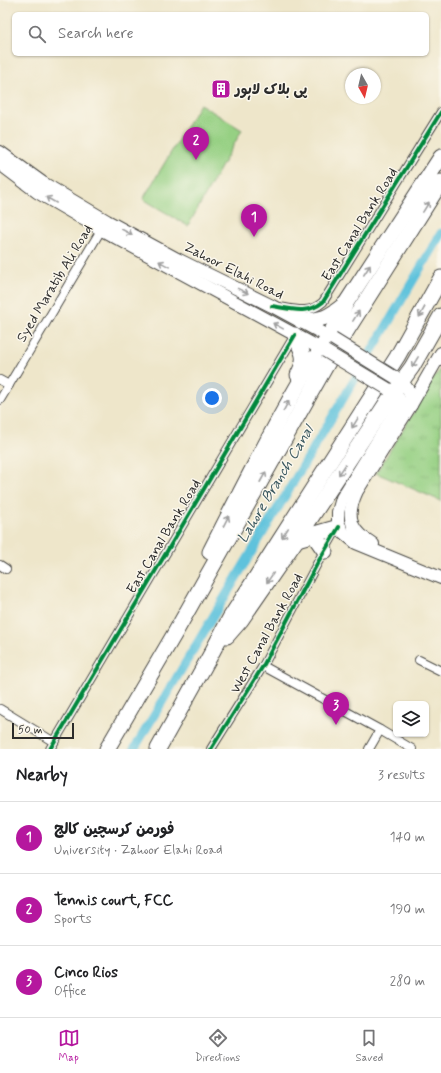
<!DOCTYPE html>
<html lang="en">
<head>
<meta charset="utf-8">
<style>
	body { margin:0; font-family:Mynerve,"Playpen Sans Arabic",sans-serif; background:#f6f6f6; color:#202124 }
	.controls { position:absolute; right:12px; bottom:12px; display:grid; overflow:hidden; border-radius:6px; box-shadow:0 1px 3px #0004 }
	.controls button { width:36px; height:36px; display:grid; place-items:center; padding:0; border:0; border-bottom:1px solid #e0e0e0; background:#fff; color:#202124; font:20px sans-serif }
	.compass { position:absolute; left:345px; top:68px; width:36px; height:36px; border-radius:50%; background:#fff; box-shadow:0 1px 3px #0004; rotate:172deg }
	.scale { position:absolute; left:12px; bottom:10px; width:62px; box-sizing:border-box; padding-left:4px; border:2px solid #2b2b2b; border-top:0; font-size:11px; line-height:14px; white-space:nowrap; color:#2b2b2b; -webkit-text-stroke:3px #fbf7ec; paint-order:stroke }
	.you { position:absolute; left:212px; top:398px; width:14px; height:14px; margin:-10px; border:3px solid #fff; border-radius:50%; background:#1a73e8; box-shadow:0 0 0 6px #1a73e833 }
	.badge { display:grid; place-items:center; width:26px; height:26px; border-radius:50%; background:#b5179e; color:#fff; font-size:13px; font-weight:700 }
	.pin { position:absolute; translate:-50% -33px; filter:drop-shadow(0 1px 2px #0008) }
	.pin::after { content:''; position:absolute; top:21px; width:14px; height:12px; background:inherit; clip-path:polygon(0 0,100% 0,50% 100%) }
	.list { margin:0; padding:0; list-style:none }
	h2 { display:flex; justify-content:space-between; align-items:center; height:52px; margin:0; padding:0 16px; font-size:17px }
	h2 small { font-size:13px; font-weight:400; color:#757577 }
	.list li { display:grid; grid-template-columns:26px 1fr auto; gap:12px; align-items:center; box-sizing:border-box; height:72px; padding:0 16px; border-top:1px solid #e0e0e0 }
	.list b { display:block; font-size:15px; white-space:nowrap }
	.list p { margin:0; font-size:13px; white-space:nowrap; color:#757577 }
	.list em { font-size:13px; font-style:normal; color:#757577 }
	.icon { flex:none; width:22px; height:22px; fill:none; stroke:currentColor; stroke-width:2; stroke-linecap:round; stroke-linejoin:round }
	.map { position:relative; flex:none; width:441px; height:749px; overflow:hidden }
	.search { position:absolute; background:#fff; box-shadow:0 1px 3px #0004; left:12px; right:12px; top:12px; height:44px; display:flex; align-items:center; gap:10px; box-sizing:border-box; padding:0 14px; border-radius:6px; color:#757577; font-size:15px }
	.sheet { height:268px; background:#fff }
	nav { display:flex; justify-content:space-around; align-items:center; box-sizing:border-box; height:56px; border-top:1px solid #e0e0e0; background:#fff; font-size:11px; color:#757577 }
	nav a { display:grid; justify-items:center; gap:2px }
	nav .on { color:#b5179e }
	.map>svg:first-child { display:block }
	.grass { fill:url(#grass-tufts); stroke:#607e57 }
	.garden { fill:#96d083; stroke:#607e57 }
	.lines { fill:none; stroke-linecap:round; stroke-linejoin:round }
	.canal { stroke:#5ec2dc; stroke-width:9 }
	.street-casing { stroke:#484743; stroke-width:10 }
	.secondary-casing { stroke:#484743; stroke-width:14 }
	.highway-casing { stroke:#484743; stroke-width:17 }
	.street { stroke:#fff; stroke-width:8 }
	.secondary { stroke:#fff; stroke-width:12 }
	.highway { stroke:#fff; stroke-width:15 }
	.secondary-bridge-casing { stroke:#484743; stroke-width:14; stroke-linecap:butt }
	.secondary-bridge { stroke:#fff; stroke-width:12 }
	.cycleway-casing { stroke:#fbf7ec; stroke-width:6 }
	.cycleway { stroke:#00873e; stroke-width:4 }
	.oneway { stroke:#a0a0a0 }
	.labels { text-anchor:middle; stroke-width:3; stroke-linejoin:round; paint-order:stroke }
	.poi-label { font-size:14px; font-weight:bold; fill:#2b2b2b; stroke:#fbf7ec; text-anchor:start }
	.street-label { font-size:14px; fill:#2b2b2b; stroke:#fbf7ec }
	.water-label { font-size:15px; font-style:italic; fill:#3a5860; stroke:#fbf7ec }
</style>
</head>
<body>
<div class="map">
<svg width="441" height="749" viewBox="0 0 441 749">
	<defs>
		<pattern id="grass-tufts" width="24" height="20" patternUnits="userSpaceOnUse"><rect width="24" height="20" fill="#96d083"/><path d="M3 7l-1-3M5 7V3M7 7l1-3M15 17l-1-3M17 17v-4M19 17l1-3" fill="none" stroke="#81b371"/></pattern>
	</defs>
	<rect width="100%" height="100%" fill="#fbf7ec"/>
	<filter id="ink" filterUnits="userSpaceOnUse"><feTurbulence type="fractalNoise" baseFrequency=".025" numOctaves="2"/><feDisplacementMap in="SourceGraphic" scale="8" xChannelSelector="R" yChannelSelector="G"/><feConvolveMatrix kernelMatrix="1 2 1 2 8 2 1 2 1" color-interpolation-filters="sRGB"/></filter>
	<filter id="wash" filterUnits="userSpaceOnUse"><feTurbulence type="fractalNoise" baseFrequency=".012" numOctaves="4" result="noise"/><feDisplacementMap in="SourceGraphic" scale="16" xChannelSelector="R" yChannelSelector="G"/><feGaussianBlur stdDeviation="0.9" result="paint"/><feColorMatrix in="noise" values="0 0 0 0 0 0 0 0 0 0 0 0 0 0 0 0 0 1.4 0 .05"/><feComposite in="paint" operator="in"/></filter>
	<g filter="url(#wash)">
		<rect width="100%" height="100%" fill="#eee6ca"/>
		<polygon class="grass" points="441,368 441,501 376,473 415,410 429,385"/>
		<polygon class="garden" points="200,104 242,130 188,226 143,199"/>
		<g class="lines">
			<polyline class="canal" points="134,749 377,342 441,233"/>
		</g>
	</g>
	<g filter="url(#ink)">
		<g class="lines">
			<defs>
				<g id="street">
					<path d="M280,307C297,310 309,314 323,302L441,112"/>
					<polyline points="0,380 9,385"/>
					<polyline points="0,400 104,225"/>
					<polyline points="0,565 6,569"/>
					<polyline points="419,660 441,671"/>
					<polyline points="263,666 380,730 412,749"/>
					<polyline points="0,709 54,742"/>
					<polyline points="50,749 295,335"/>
					<polyline points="211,749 263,666 318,562 338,527"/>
					<polyline points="369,749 380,730"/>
				</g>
				<g id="secondary">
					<polyline points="0,152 43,183 107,221 177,259 272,306 333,339"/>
					<polyline points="0,164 37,192 102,230 325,351"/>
					<path d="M388,389C395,394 401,397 400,405L342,498L338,512V523L341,530L344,533L356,543L441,578"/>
					<polyline points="411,405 441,353"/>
					<path d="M373,544C369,541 364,538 360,535C346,522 350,506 357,491L411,405C412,392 406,385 396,378"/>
				</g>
				<g id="highway">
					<path d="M301,321C323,320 328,318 345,304"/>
					<path d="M295,335C302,353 308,356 298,375"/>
					<polyline points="313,534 325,551"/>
					<polyline points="297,539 339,527"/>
					<path d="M210,552C238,497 266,441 297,387C313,359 334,333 346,303L441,157"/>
					<polyline points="227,636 241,620 297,539 393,393 412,367 441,316"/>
					<polyline points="107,749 175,633 337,346 441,182"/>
					<polyline points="158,749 210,656 230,618 397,357 441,278"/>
				</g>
			</defs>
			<use href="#street" class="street-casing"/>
			<use href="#secondary" class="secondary-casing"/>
			<use href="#highway" class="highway-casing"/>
			<use href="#street" class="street"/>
			<use href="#secondary" class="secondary"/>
			<use href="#highway" class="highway"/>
			<defs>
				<g id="secondary-bridge">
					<polyline points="333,339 396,378"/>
					<polyline points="325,351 388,389"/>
				</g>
			</defs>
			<use href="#secondary-bridge" class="secondary-bridge-casing"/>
			<use href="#secondary-bridge" class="secondary-bridge"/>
			<defs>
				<g id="cycleway">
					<path d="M272,306C291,309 307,315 323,302L441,112"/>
					<polyline points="50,749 295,335"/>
					<polyline points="211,749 263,666 318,562 339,527"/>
				</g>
			</defs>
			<use href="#cycleway" class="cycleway-casing"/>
			<use href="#cycleway" class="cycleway"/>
		</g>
		<defs><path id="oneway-shaft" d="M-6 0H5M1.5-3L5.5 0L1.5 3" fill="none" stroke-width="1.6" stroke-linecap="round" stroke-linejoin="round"/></defs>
		<g class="oneway">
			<use href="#oneway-shaft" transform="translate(51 200) rotate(-150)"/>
			<use href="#oneway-shaft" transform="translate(426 207) rotate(-58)"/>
			<use href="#oneway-shaft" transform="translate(127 232) rotate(28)"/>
			<use href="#oneway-shaft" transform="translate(164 264) rotate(-151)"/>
			<use href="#oneway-shaft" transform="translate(367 270) rotate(-57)"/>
			<use href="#oneway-shaft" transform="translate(243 291) rotate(26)"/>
			<use href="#oneway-shaft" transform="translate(422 312) rotate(119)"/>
			<use href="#oneway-shaft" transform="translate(356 316) rotate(-58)"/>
			<use href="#oneway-shaft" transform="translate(278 326) rotate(-151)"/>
			<use href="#oneway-shaft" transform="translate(415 362) rotate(122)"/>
			<use href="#oneway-shaft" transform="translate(286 406) rotate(-62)"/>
			<use href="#oneway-shaft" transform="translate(355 423) rotate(122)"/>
			<use href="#oneway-shaft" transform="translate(342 470) rotate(124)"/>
			<use href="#oneway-shaft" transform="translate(263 477) rotate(-61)"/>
			<use href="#oneway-shaft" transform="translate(226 521) rotate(-63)"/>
			<use href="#oneway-shaft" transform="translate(285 533) rotate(123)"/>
			<use href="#oneway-shaft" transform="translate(270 578) rotate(124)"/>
		</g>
	</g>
	<defs>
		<symbol id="building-square" viewBox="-11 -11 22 22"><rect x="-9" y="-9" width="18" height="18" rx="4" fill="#b5179e" stroke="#fbf7ec"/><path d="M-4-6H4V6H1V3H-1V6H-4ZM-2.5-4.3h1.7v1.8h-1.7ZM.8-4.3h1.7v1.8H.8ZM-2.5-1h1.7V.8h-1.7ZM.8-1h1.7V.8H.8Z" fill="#fff"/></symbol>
	</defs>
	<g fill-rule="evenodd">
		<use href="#building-square" x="210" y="78" width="22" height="22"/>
	</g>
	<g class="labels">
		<g class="poi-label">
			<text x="235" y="94">پی بلاک لاہور</text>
		</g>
		<g class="street-label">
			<text transform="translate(359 224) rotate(-58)" y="5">East Canal Bank Road</text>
			<text transform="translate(234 270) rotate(27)" y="5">Zahoor Elahi Road</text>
			<text transform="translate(54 283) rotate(-59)" y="5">Syed Maratib Ali Road</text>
			<text transform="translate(163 536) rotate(-59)" y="5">East Canal Bank Road</text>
			<text transform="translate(266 633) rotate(-61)" y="5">West Canal Bank Road</text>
		</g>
		<g class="water-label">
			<text transform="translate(275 484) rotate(-59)" y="5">Lahore Branch Canal</text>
		</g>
	</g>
</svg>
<div class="controls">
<button><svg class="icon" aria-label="layers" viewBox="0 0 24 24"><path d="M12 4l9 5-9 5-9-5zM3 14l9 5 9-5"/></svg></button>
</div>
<svg class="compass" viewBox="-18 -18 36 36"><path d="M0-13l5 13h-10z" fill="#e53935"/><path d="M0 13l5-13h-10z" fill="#757577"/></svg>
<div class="scale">50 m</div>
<div class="you"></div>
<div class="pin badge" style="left:254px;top:237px">1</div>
<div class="pin badge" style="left:196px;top:160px">2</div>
<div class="pin badge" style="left:336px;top:725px">3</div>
<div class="search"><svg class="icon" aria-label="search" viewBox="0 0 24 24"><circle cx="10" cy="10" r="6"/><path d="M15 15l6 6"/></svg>Search here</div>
</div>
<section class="sheet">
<h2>Nearby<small>3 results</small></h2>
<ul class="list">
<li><span class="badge">1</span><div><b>فورمن کرسچین کالج</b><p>University · Zahoor Elahi Road</p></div><em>140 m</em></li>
<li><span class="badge">2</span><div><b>Tennis court, FCC</b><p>Sports</p></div><em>190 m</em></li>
<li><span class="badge">3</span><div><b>Cinco Rios</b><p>Office</p></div><em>280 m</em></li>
</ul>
</section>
<nav>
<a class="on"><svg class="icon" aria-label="map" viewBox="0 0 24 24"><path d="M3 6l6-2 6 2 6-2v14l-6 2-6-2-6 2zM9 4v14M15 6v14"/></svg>Map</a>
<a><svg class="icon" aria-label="directions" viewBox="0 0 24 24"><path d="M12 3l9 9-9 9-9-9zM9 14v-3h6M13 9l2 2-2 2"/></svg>Directions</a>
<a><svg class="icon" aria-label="saved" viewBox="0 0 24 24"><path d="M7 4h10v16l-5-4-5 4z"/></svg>Saved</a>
</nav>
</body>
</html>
